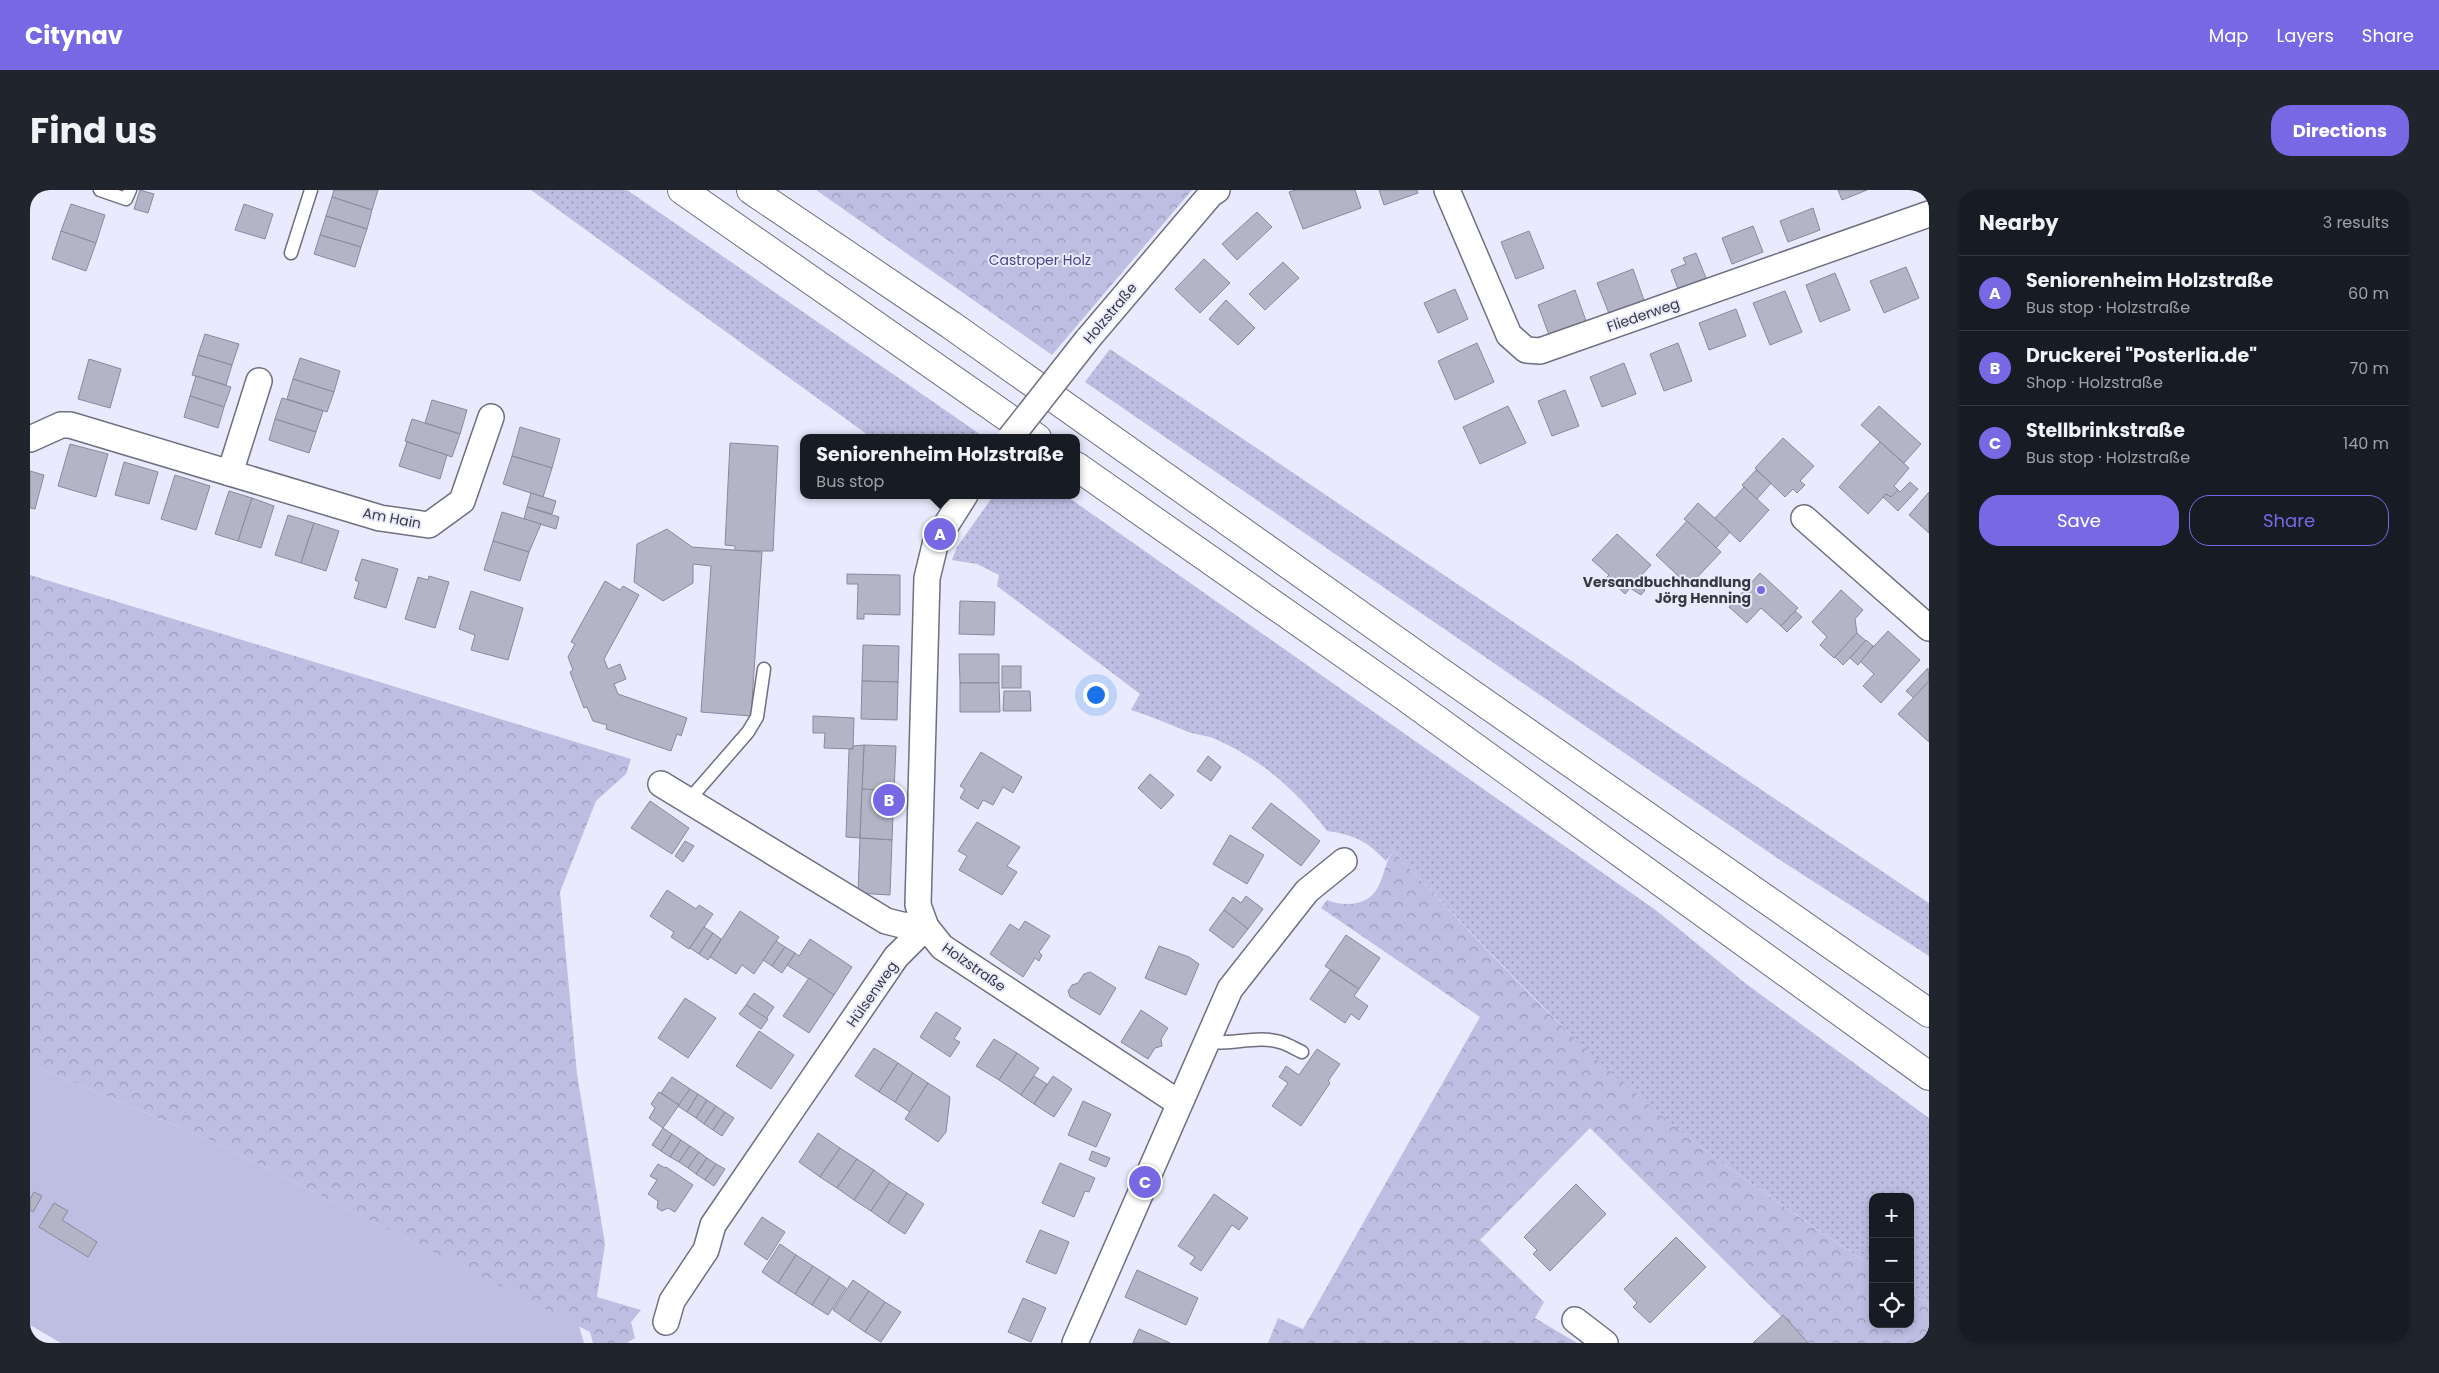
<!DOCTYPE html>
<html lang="en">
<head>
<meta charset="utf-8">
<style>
	body { margin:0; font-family:Poppins,sans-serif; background:#20242c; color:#f1f3f6 }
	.controls { position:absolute; right:15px; bottom:15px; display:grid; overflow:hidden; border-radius:10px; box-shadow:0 2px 8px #0003 }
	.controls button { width:45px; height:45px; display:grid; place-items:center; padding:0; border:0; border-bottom:1px solid #363941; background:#171b24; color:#f1f3f6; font:25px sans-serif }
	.you { position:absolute; left:1065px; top:504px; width:18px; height:18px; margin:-12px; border:4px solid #fff; border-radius:50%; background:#1a73e8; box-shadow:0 0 0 8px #1a73e833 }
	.badge { display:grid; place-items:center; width:32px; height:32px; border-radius:50%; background:#7868e3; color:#fff; font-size:16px; font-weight:700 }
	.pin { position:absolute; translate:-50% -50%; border:2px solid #fff; box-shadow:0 1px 5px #0006 }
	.popup { position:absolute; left:770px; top:244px; width:280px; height:65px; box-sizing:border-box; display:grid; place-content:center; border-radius:10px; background:#171b24; filter:drop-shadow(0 1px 4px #0005); font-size:16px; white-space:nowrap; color:#9ea1a6 }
	.popup b { font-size:19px; color:#f1f3f6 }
	.popup::after { content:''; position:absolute; left:50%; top:100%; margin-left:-10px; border:10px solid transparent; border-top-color:#171b24 }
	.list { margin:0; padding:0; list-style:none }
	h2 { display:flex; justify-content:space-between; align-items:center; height:65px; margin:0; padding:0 20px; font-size:21px }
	h2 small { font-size:16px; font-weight:400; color:#9ea1a6 }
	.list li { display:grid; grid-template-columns:32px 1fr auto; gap:15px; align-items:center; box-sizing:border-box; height:75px; padding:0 20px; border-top:1px solid #363941 }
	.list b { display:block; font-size:19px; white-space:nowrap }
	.list p { margin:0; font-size:16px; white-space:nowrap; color:#9ea1a6 }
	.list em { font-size:16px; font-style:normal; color:#9ea1a6 }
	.actions { display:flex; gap:10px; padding:15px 20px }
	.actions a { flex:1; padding:11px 0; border:1px solid #7868e3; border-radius:20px; text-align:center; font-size:18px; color:#7868e3 }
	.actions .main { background:#7868e3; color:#fff }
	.icon { flex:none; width:28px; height:28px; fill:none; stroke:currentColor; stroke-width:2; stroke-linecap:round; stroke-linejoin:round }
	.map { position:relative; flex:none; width:1899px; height:1153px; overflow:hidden; border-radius:20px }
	header { display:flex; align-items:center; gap:30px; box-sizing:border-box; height:70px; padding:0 25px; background:#7868e3; color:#fff }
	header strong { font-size:24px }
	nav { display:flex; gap:28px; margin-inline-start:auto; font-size:18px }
	.intro { display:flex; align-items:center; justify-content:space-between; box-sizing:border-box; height:120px; padding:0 30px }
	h1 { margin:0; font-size:35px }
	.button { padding:12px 22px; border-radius:20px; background:#7868e3; color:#fff; font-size:18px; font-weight:700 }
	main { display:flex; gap:30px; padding:0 30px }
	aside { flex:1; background:#171b24; border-radius:20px; box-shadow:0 2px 8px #0003 }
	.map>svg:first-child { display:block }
	.grass { fill:url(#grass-dots) }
	.forest { fill:url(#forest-crowns) }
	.garden { fill:#bebee3 }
	.building { fill:#b4b4c7; stroke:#89899b }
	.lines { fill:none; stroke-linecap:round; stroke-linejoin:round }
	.lane-casing { stroke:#6f6f80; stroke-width:15 }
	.street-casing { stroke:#6f6f80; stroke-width:28 }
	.highway-casing { stroke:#6f6f80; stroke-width:30 }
	.lane { stroke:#fff; stroke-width:12 }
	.street { stroke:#fff; stroke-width:25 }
	.highway { stroke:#fff; stroke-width:28 }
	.street-bridge-casing { stroke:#6f6f80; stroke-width:28; stroke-linecap:butt }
	.street-bridge { stroke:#fff; stroke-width:25 }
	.poi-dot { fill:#7868e3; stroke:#e9eafd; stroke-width:2 }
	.labels { text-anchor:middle; stroke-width:4; stroke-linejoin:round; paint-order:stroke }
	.park-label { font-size:14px; fill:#4a4485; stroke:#e9eafd }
	.street-label { font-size:14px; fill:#383840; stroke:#e9eafd }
	.poi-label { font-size:14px; font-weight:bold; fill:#383840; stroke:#e9eafd; text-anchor:end }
</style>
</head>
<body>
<header>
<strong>Citynav</strong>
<nav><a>Map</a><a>Layers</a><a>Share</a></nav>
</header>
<div class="intro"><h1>Find us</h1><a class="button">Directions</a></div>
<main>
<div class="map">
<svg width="1899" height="1153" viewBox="0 0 1899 1153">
	<defs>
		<pattern id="grass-dots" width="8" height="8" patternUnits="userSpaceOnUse" patternTransform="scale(1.25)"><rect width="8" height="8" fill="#bebee3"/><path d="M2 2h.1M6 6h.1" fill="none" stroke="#9b9bb9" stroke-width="1.8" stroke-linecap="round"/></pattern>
		<pattern id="forest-crowns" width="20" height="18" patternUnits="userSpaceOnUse" patternTransform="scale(1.25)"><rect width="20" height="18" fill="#bebee3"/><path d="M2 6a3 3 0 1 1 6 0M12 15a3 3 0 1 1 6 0" fill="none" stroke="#9b9bb9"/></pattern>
	</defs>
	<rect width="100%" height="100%" fill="#e9eafd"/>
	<g class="grass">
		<polygon points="501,0 597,0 954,247 842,248"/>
		<polygon points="1080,159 1899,713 1899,766 1750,670 1055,192"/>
		<path d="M964,305H1035L1627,721L1715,793L1899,928V1115L1880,1102V1007H1843V1077C1759,1020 1675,964 1598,898C1515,824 1441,741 1363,661L1356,671C1337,651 1325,645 1297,641C1267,601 1230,568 1183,548C1175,545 1166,545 1158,542C1139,534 1120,526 1101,520L1110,504L967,396L969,385L947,374L922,370L927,357Z"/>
	</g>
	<g class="forest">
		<polygon points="786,0 1162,0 1022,165"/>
		<polygon points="0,385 601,569 596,584 566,611 530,702 547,884 575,1054 567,1107 611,1120 601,1132 605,1148 597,1153 563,1153 560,1142 185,952 0,874"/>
		<path d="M1363,661C1440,741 1514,824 1598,897C1674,964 1759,1020 1843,1077V1134H1880V1102L1899,1115V1153H1778L1560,938L1450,1050L1514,1112L1505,1128L1547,1153H1238L1248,1128L1273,1139L1450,827L1291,718L1297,710C1314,717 1339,716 1348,697C1355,684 1354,675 1363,661Z"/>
	</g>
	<polygon class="garden" points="0,874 185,952 549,1136 554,1153 31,1153 0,1135"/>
	<g class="building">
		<polygon points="110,0 124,4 118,23 104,19"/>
		<polygon points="304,0 348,0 342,20 302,7"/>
		<polygon points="1266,0 1325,0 1331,18 1273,39 1259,2"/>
		<polygon points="1349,0 1387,0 1388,3 1354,15"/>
		<polygon points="1808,0 1837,0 1812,10"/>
		<polygon points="302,7 342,20 337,39 296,26"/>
		<polygon points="41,14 75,25 66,53 31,41"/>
		<polygon points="214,14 243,24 235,49 205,40"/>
		<polygon points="1783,18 1790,40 1758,52 1750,31"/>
		<polygon points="1227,22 1242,37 1207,70 1192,54"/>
		<polygon points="296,26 337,39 331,57 290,45"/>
		<polygon points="1723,36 1733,62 1702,74 1692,48"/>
		<polygon points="31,41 66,53 56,81 22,69"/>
		<polygon points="1499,41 1514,78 1486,89 1471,52"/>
		<polygon points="290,45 331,57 325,77 284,64"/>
		<polygon points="1666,63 1676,88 1648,99 1641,80 1656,74 1653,68"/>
		<polygon points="1174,69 1200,93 1170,123 1145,99"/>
		<polygon points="1253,72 1269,88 1235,120 1219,104"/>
		<polygon points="1876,77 1889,108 1854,123 1840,91"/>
		<polygon points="1603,79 1615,113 1580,126 1567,93"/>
		<polygon points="1805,83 1820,120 1790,132 1776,95"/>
		<polygon points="1425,99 1438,129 1408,143 1394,113"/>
		<polygon points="1545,100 1556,131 1519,145 1508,115"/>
		<polygon points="1755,101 1772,142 1740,155 1723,113"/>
		<polygon points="1196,110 1225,138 1208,155 1179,129"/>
		<polygon points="1706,119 1716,146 1679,160 1669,133"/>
		<polygon points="175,144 209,154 202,175 168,165"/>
		<polygon points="1447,153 1464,192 1425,210 1408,171"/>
		<polygon points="1648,153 1662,191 1634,201 1620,164"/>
		<polygon points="168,165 202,175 196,195 162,185"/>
		<polygon points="270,168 310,181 304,202 263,189"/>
		<polygon points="59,169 91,179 80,218 48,209"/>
		<polygon points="1594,173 1606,204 1572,217 1560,187"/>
		<polygon points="166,186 201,197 194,217 160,206"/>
		<polygon points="263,189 304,202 297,222 257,209"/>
		<polygon points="1535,200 1549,236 1522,246 1508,211"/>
		<polygon points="160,206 194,217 188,238 154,227"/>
		<polygon points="252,208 293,221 286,242 245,229"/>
		<polygon points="402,210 437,220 430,244 395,233"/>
		<polygon points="1478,216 1496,253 1450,274 1433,237"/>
		<polygon points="1849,216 1891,254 1874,273 1831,235"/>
		<polygon points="245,229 286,242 279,263 239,250"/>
		<polygon points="382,229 430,244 422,267 375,251"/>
		<polygon points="490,237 530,249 522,278 482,266"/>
		<polygon points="1753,248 1784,276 1770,291 1775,295 1767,303 1763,299 1755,307 1725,278"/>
		<polygon points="377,252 417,265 410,289 369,276"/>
		<polygon points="1850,252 1879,278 1864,296 1868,300 1861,307 1856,304 1838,324 1809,297"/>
		<polygon points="700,253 748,256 743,361 705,361 705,356 695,355"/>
		<polygon points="40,254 78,264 66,307 28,296"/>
		<polygon points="482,266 522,278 513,307 473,294"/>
		<polygon points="94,272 128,282 119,314 85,305"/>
		<polygon points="1726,280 1741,293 1727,309 1712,295"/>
		<polygon points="0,281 14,285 5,319 0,318"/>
		<polygon points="145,285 180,296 166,340 131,329"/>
		<polygon points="1880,292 1888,299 1868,321 1853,307 1856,304 1861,307 1868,300 1870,302"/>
		<polygon points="1714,297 1739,320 1710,352 1685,328"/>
		<polygon points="199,301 222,308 208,351 185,344"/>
		<polygon points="1899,302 1899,343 1879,325"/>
		<polygon points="501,303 526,311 522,324 497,317"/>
		<polygon points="222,308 244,316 231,358 208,351"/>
		<polygon points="1668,313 1700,342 1686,358 1654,329"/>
		<polygon points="497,317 529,327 526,339 494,329"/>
		<polygon points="472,322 511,334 499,362 463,351"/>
		<polygon points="258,325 284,333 271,373 245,365"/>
		<polygon points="1657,331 1691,362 1659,396 1626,365"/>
		<polygon points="284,333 309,341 296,381 271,373"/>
		<polygon points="637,339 662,357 732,362 721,526 671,522 681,376 663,374 663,393 633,411 604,392 607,354"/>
		<polygon points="1587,344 1621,375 1606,391 1615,400 1611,405 1600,398 1595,404 1577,387 1579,385 1562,370"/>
		<polygon points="463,351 499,362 490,391 454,380"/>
		<polygon points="332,369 368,379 356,418 324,408 329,392 325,390"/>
		<polygon points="1730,383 1768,418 1751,436 1731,418 1717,433 1699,417"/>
		<polygon points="817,384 870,385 870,425 834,424 834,429 827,429 828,394 817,394"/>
		<polygon points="399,386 419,392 405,438 375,429 388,387 398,390"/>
		<polygon points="575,391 590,400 593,396 609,405 574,469 578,479 590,474 596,489 584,494 588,504 657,528 651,546 647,544 641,561 576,539 577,535 563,531 557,517 554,518 540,482 543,480 538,467 545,454 541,452"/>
		<polygon points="1811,400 1833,420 1825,429 1827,443 1804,468 1790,455 1797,447 1782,432"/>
		<polygon points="441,401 493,418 478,470 441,460 445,445 429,439"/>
		<polygon points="930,411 965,412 964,445 929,444"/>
		<polygon points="1765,421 1772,427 1757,442 1751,436"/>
		<polygon points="1858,441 1890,470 1851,513 1833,496 1844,484 1830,471"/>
		<polygon points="1827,443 1836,451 1813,475 1805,467"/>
		<polygon points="1836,450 1843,456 1828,475 1820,468"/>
		<polygon points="833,455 869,456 868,492 832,491"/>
		<polygon points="929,464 969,464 969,493 930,493"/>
		<rect x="972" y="476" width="19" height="22"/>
		<polygon points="1898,478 1899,491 1884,508 1876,501"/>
		<polygon points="832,491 868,492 867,530 831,529"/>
		<polygon points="1899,491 1899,552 1868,524"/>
		<polygon points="930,493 969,493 970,522 930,522"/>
		<polygon points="974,501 1000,501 1001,521 973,521"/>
		<polygon points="783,526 824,528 823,559 794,558 795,543 783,543"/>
		<polygon points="834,555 866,556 864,601 832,599"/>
		<polygon points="834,555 830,648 816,647 819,559 823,559 823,556"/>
		<polygon points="951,562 992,587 983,603 973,597 963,615 953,610 948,619 930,608 935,599 930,596"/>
		<polygon points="1178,566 1191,577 1181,591 1167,581"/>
		<polygon points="1120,584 1144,605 1131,619 1108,598"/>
		<polygon points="832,599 864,601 862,650 830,648"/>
		<polygon points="620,611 659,638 642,664 601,638"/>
		<polygon points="1241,613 1290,651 1271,676 1222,638"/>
		<polygon points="947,632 990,657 977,676 987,682 972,705 929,680 937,666 928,661"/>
		<polygon points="1200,645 1234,665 1217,694 1183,674"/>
		<polygon points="830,648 862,650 860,705 828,703"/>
		<polygon points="655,651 664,656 653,672 645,666"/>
		<polygon points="637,700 666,719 669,715 683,724 659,759 641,747 644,742 620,726"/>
		<polygon points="1216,706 1233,719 1218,739 1194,720 1203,707 1211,713"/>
		<polygon points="1194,720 1218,739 1203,758 1179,740"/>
		<polygon points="710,721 749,747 724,784 712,775 706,784 680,767"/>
		<polygon points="995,731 1020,746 1009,762 1012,765 1009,771 1005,768 993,787 960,764 980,734 989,740"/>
		<polygon points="674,737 683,743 669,764 660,758"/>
		<polygon points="683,743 691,749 678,770 669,764"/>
		<polygon points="1316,745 1350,768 1329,799 1295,776"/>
		<polygon points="780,749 822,777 804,805 757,775 765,763 769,766"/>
		<polygon points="746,751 755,757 742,776 733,770"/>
		<polygon points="1129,756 1159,767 1169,774 1156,805 1115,788"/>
		<polygon points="755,757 765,763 752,783 742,776"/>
		<polygon points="1300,780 1329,799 1324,806 1338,816 1329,830 1321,824 1315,833 1280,809"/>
		<polygon points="1060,782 1086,798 1070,825 1040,807 1038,801 1042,795 1048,793 1054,784"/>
		<polygon points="779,788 804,805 779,843 753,826"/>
		<polygon points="724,803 744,817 736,829 716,815"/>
		<polygon points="655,808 686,828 658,868 628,848"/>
		<polygon points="716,815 738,829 731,839 709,824"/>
		<polygon points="1111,820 1138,838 1131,849 1132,856 1125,858 1118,869 1091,852"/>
		<polygon points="906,822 931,838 924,849 930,852 920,867 890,847"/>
		<polygon points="729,841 764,865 741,899 706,876"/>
		<polygon points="964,849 987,863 969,890 946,876"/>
		<polygon points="844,858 868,873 849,902 825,886"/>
		<polygon points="1287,859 1310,874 1298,891 1300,893 1271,936 1242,916 1258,893 1249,887 1256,876 1269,885"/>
		<polygon points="987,863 1009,878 991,905 969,890"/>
		<polygon points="868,873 883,883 865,912 849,902"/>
		<polygon points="883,883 898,893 880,922 865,912"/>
		<polygon points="1004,886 1017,894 1004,914 991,905"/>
		<polygon points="1023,886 1042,899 1024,927 1004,914"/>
		<polygon points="642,887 660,899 649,915 631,903"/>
		<polygon points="898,893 920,907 916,942 908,952 875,929"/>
		<polygon points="660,899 668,904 657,922 648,916"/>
		<polygon points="629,902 649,915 633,938 619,928 625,918 621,914"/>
		<polygon points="668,904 677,910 666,928 657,922"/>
		<polygon points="677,910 686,916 674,934 666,928"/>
		<polygon points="1053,911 1081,924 1066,957 1038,945"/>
		<polygon points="686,916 695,922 683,940 674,934"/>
		<polygon points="695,922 704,928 692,946 683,940"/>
		<polygon points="633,938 642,944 631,961 622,955"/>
		<polygon points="788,943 810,958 790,987 769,972"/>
		<polygon points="642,944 651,950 640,967 631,961"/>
		<polygon points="651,950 660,956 649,972 640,967"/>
		<polygon points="660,956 669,962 658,978 649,972"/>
		<polygon points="810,958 827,969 807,998 790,987"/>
		<polygon points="1062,961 1080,968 1076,977 1059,970"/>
		<polygon points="669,962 677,968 666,984 658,978"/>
		<polygon points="677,968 686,974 675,990 666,984"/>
		<polygon points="827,969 844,980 824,1010 807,998"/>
		<polygon points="1030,973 1065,988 1059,1002 1055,1001 1044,1027 1012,1013"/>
		<polygon points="628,974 635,978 636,977 663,995 645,1022 638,1018 632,1021 627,1018 628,1011 618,1004 627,990 620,986"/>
		<polygon points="686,974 695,979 684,996 675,990"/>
		<polygon points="844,980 860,992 841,1021 824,1010"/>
		<polygon points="860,992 877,1003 858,1033 841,1021"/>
		<polygon points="1546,994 1576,1024 1520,1081 1503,1064 1507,1060 1494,1047"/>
		<polygon points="4,1002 12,1006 3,1022 0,1020 0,1009"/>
		<polygon points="877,1003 894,1014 875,1044 858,1033"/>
		<polygon points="1184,1004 1218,1028 1209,1040 1202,1035 1171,1081 1160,1074 1165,1067 1148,1056"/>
		<polygon points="24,1013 38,1021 32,1030 67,1052 58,1067 9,1037"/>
		<polygon points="732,1027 755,1042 737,1070 714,1054"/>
		<polygon points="1010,1040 1039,1052 1026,1084 996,1072"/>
		<polygon points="1646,1047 1676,1077 1620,1133 1603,1117 1607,1113 1594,1099"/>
		<polygon points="750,1054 766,1065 748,1093 732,1082"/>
		<polygon points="766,1065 783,1076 765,1104 748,1093"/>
		<polygon points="783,1076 800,1087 782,1115 765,1104"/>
		<polygon points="1107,1080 1168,1108 1156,1135 1095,1107"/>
		<polygon points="800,1087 816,1098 798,1125 782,1115"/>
		<polygon points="823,1090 839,1101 819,1131 803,1120"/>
		<polygon points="839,1101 855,1112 835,1142 819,1131"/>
		<polygon points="993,1108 1016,1118 1001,1152 978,1142"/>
		<polygon points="855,1112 871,1122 851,1152 835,1142"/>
		<polygon points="1753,1125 1778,1153 1723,1153"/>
		<polygon points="1109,1139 1140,1153 1103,1153"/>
	</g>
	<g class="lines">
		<defs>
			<g id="lane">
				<polyline points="70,0 96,9 100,0"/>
				<polyline points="261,63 281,0"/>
				<polyline points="658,611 718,542 727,527 734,479"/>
				<path d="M1178,852C1202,855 1228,845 1250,852C1258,854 1265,859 1272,862"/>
			</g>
			<g id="street">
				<polyline points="1417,0 1479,145 1496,160 1510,161 1899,24"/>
				<polyline points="1057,150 1181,4 1187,0"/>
				<polyline points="0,249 31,235 40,235 350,328 399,335 432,311 461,227"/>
				<polyline points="200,283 229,191"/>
				<polyline points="935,305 906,351 897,388 888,715 896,737 912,757 1149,913"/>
				<polyline points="1774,328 1899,438"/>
				<polyline points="631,594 856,731 872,735 896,737"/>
				<polyline points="1545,1130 1575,1153"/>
				<polyline points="636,1132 642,1111 676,1060 683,1035 866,767 896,737"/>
				<polyline points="1045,1153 1200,799 1277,701 1314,671"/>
			</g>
			<g id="highway">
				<polyline points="652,0 1007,248"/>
				<polyline points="721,0 921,135 1399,474 1899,823"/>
				<polyline points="1046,276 1367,501 1899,886"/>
			</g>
		</defs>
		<use href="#lane" class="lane-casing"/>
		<use href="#street" class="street-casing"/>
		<use href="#highway" class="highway-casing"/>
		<use href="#lane" class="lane"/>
		<use href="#street" class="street"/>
		<use href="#highway" class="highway"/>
		<defs>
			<polyline id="street-bridge" points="980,248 1057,150"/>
		</defs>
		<use href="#street-bridge" class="street-bridge-casing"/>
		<use href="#street-bridge" class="street-bridge"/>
	</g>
	<circle class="poi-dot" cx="1731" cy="400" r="5"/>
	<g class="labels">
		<g class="park-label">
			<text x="1010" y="75">Castroper Holz</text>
		</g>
		<g class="street-label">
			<text transform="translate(1080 123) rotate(-50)" y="5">Holzstraße</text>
			<text transform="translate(1613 125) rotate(-19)" y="5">Fliederweg</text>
			<text transform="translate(362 328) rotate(11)" y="5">Am Hain</text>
			<text transform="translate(944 777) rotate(35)" y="5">Holzstraße</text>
			<text transform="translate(842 804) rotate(-55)" y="5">Hülsenweg</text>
		</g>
		<g class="poi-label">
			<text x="1721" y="397">Versandbuchhandlung<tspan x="1721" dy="16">Jörg Henning</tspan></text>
		</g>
	</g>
</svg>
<div class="controls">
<button>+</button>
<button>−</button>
<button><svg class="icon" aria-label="locate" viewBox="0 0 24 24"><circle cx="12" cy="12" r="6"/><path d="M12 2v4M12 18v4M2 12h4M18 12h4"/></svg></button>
</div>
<div class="you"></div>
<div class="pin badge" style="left:910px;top:344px">A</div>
<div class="popup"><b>Seniorenheim Holzstraße</b>Bus stop</div>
<div class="pin badge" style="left:859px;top:610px">B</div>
<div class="pin badge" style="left:1115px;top:992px">C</div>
</div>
<aside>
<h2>Nearby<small>3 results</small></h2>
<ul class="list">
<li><span class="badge">A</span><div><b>Seniorenheim Holzstraße</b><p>Bus stop · Holzstraße</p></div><em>60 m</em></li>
<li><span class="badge">B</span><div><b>Druckerei &quot;Posterlia.de&quot;</b><p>Shop · Holzstraße</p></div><em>70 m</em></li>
<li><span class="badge">C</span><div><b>Stellbrinkstraße</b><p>Bus stop · Holzstraße</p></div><em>140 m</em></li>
</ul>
<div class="actions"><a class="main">Save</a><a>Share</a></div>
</aside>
</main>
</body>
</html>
